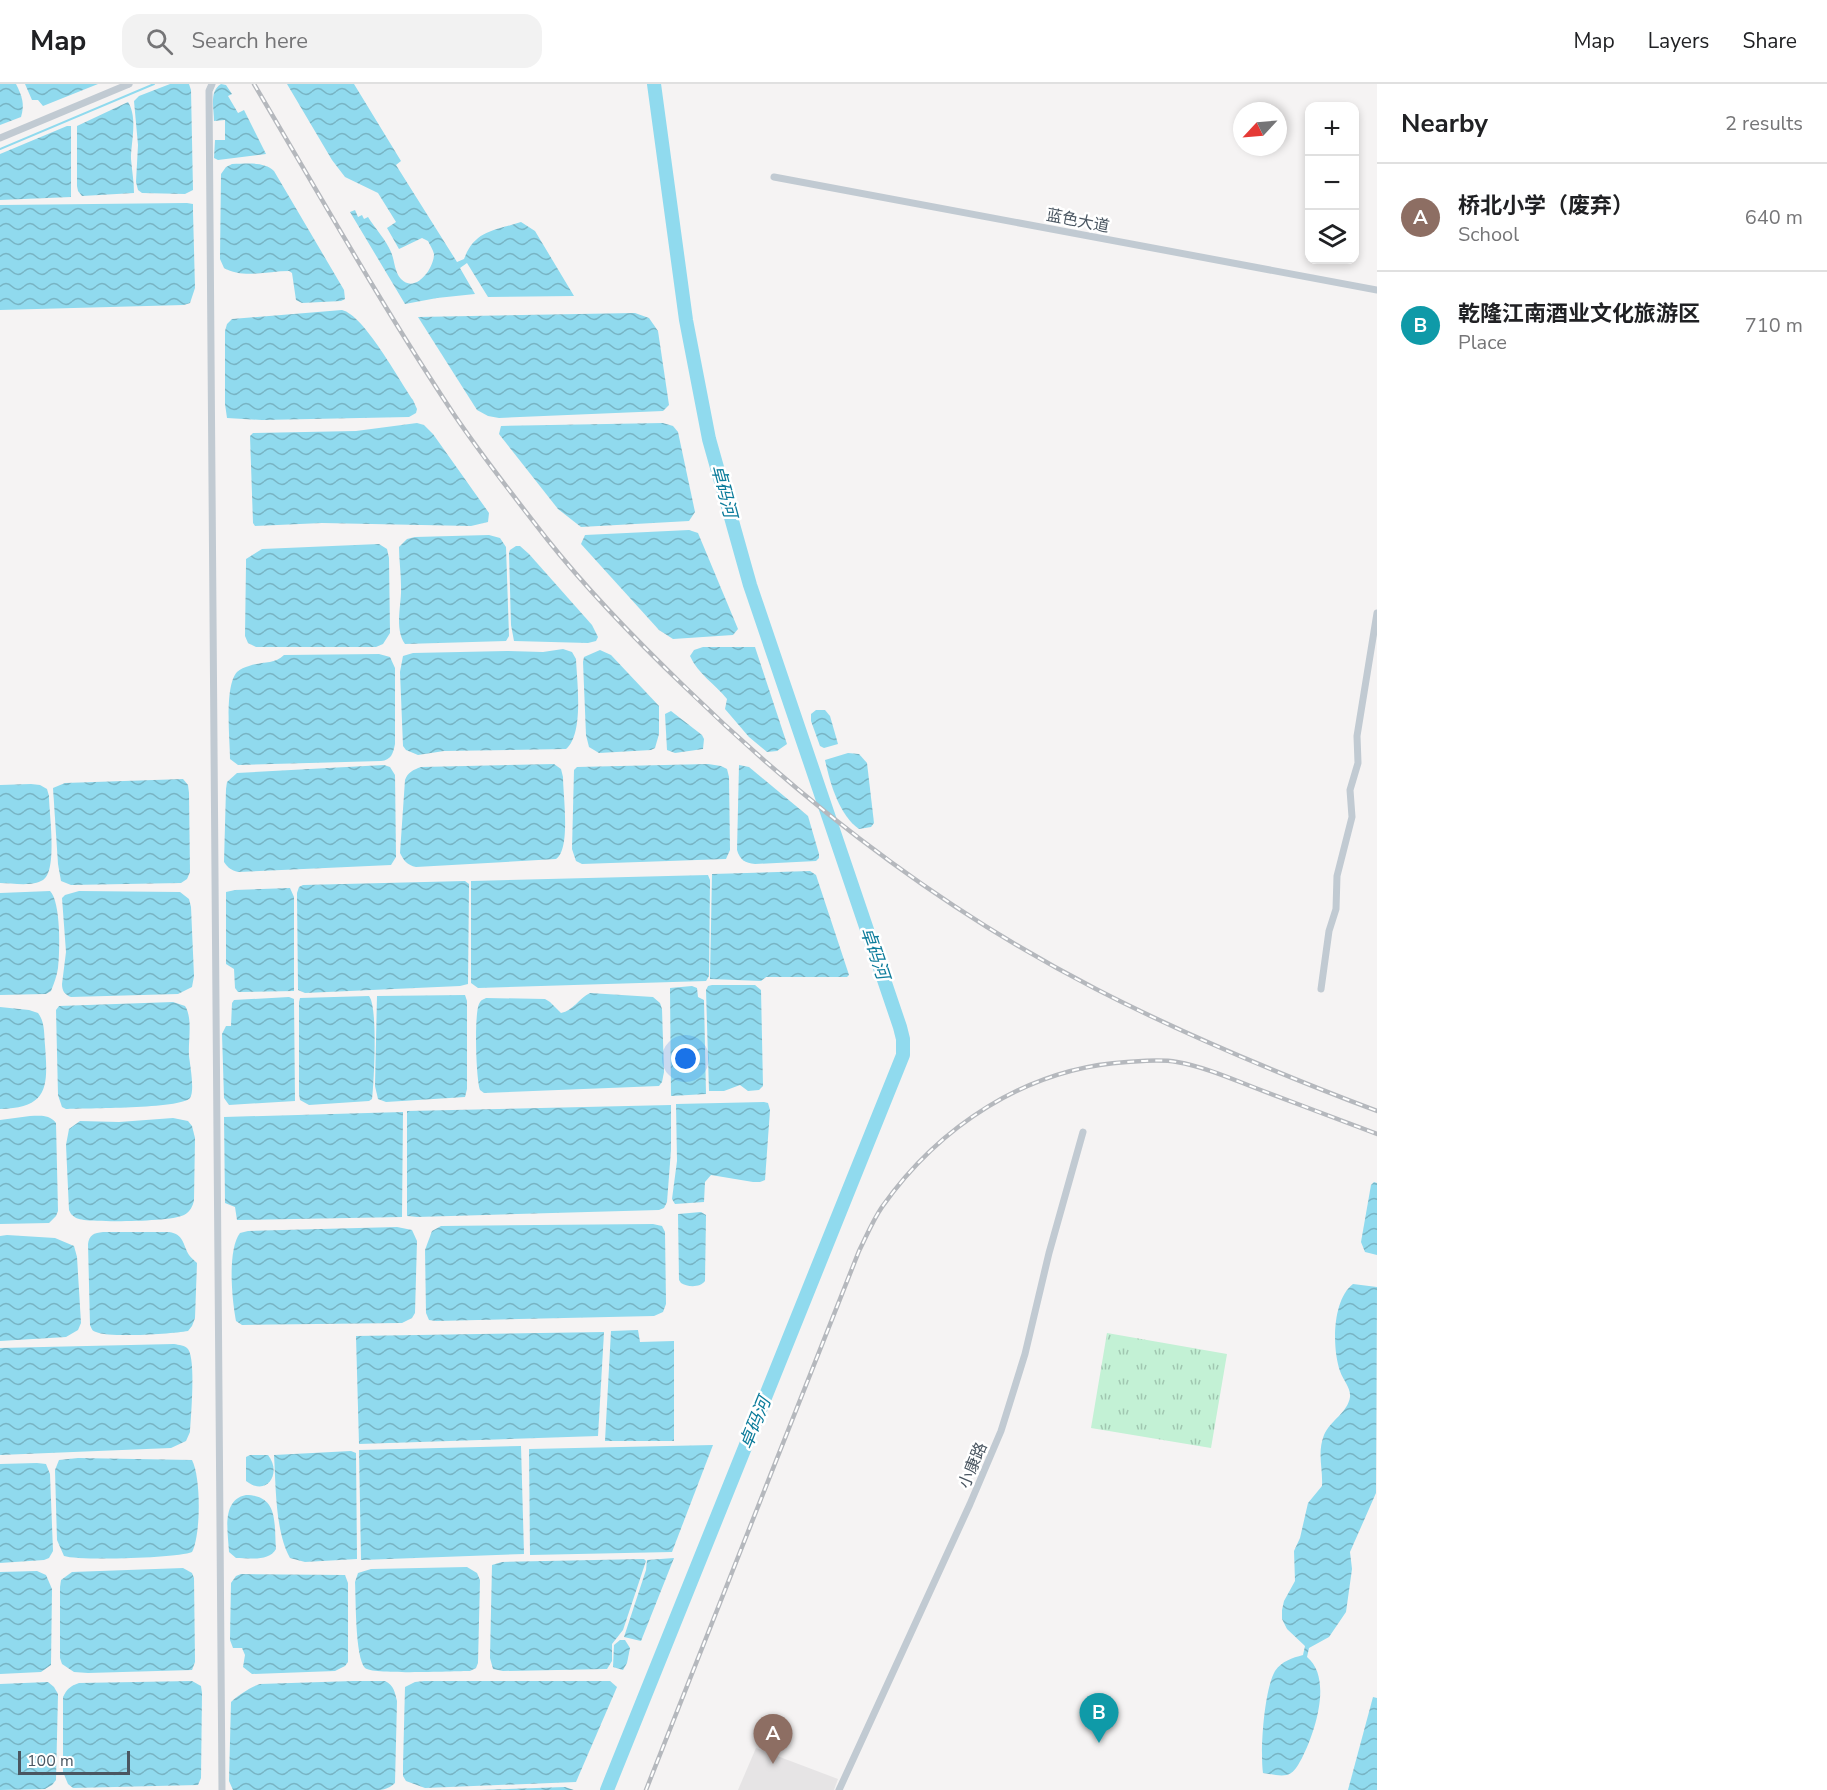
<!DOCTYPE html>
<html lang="en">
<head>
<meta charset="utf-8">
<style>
	body { margin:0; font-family:"Nunito Sans","Noto Sans SC",sans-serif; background:#f2f2f2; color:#202124 }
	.controls { position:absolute; right:18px; top:18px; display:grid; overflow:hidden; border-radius:12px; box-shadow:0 3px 9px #0003 }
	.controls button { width:54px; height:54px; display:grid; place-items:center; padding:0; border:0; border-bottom:2px solid #e0e0e0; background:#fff; color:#202124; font:30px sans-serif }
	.compass { position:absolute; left:1233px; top:18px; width:54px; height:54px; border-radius:50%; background:#fff; box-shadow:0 3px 9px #0003; rotate:244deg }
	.scale { position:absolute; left:18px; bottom:15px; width:112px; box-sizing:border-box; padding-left:6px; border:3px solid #4a5661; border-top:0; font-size:16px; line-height:21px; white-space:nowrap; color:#4a5661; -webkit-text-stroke:4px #fff; paint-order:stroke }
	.you { position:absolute; left:686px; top:975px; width:21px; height:21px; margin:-15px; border:4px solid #fff; border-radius:50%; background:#1a73e8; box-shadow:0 0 0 9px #1a73e833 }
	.badge { display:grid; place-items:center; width:39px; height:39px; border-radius:50%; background:#2563eb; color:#fff; font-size:20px; font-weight:700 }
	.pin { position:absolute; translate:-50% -50px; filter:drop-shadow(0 2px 3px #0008) }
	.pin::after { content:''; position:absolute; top:32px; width:21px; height:18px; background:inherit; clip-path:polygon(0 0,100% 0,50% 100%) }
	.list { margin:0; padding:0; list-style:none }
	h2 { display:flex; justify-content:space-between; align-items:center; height:78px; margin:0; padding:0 24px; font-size:26px }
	h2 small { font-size:20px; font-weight:400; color:#757577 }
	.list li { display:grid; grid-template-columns:39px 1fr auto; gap:18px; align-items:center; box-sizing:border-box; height:108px; padding:0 24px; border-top:2px solid #e0e0e0 }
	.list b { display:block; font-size:22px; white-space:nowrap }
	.list p { margin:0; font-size:20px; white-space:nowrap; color:#757577 }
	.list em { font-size:20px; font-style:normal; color:#757577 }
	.icon { flex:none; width:33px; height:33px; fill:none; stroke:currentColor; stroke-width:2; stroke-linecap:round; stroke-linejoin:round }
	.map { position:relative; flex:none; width:1377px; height:1706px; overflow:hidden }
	header { display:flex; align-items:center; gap:36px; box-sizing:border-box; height:84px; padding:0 30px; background:#fff; border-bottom:2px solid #e0e0e0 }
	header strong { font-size:28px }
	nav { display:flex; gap:33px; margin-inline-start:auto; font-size:21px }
	.search { width:420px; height:54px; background:#f2f2f2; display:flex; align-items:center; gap:15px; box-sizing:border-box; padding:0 21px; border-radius:18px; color:#757577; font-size:22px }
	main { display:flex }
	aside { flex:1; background:#fff }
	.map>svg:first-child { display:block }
	.education { fill:#e6e4e5 }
	.grass { fill:url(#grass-tufts) }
	.water { fill:url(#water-waves) }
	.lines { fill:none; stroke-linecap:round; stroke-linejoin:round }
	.stream { stroke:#90daee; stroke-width:2 }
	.river { stroke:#90daee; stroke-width:14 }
	.street { stroke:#c1cad2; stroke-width:7 }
	.rail-casing { stroke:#b5b8bd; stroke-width:4.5 }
	.rail { stroke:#fff; stroke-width:2; stroke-dasharray:7; stroke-linecap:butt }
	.labels { text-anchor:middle; stroke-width:5; stroke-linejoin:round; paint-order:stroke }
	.street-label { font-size:16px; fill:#4a5661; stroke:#fff }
	.water-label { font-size:18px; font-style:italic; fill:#0c7c9b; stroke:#fff }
</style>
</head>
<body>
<header>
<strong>Map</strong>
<div class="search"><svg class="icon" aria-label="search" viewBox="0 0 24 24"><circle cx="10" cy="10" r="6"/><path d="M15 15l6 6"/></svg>Search here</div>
<nav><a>Map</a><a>Layers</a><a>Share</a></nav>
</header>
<main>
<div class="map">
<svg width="1377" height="1706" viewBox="0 0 1377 1706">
	<defs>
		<pattern id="grass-tufts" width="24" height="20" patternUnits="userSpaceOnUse" patternTransform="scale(1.5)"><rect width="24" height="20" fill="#c3f1d5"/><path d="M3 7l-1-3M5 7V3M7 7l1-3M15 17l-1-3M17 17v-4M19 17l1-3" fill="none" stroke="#a0c6b0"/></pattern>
		<pattern id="water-waves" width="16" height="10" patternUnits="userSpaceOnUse" patternTransform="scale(1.5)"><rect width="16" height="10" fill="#90daee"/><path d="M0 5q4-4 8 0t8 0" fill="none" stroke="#78b4c4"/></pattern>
	</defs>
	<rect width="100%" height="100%" fill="#f5f3f3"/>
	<polygon class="education" points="756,1664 838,1695 834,1706 738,1706"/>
	<polygon class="grass" points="1107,1249 1227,1270 1211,1364 1091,1344"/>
	<g class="water">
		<path d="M0,0H16C22,12 25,20 21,33L0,41Z"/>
		<polygon points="25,0 98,0 43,22 38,16 32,16"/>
		<polygon points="170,0 189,0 191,6 193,106 185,110 142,109 138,106 136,98 138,61 134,17 139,12"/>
		<path d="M221,0L226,1L232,10L228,12L238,29L244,26L266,70L218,76L214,74L215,56H225V36L214,37C214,24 209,7 221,0Z"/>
		<path d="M287,0H354L401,77L396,81L457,178L464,175C475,146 494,147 521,138L535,147L574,212L488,213L467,179L460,184L475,210L437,214L405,220L350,128L355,126L358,133L362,131L364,135L368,133C375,144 386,156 391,168C395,177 394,187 401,195C415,210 434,185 434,170C433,166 430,161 428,157L422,154L399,165L387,144L396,138L378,109L345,93L332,76Z"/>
		<path d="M128,18C138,34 131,58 131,75C132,87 134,98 134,109L82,112L78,107L77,102V42Z"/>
		<polygon points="67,42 71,42 71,113 0,116 0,70"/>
		<path d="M232,80C246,80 264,77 274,87L344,206L345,215L341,217L302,219L296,216L292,189L289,187C268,187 243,195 224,184L220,175L221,90L226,83Z"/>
		<polygon points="187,119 193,120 193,128 195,204 190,219 184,221 0,226 0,121"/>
		<path d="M342,226C364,231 399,296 413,316L417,325L416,329L409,333L262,336L227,334L225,320V247L227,240L232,235Z"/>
		<polygon points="635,229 649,234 658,247 669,321 663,327 499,334 488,332 477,326 418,233"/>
		<polygon points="417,339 424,341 433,350 489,429 488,438 471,442 322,439 255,442 253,439 250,352 253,349 356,347"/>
		<polygon points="663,339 673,342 678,348 695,428 689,437 581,443 558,425 499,350 501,342"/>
		<polygon points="689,446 698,449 738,545 733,551 673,555 659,546 581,460 585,451"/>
		<path d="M489,451L500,454L506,463L509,552L506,557L405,560C394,544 402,520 401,502C401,489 399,476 399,463L407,455L415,453Z"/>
		<polygon points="379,460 387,465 389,474 390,549 383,560 376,563 256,563 248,559 245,552 246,480 246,475 262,465"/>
		<polygon points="516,462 520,462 529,470 592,541 598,553 596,557 588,559 514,557 511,541 509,469 510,466"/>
		<path d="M703,563H755L787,660L777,667L767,668L749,653L725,625L727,615C715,600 698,590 690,572L694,566Z"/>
		<path d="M563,565L572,568L576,575C577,598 584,650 566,665L444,667L418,671L406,666L403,662L400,588L403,572L413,569L507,567L543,568Z"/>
		<polygon points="600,566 611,571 659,622 659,650 655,664 651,666 599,669 589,663 586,651 583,578 584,573"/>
		<path d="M379,570L390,573L395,584V660C393,670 391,676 381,677L238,681L230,675C230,656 224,602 237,588C240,585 245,583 249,582C262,577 274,581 284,571Z"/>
		<polygon points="816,626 825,626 830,632 838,660 824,664 820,662 811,637 811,630"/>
		<polygon points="671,627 702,651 704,655 703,665 675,669 667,666 665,630"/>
		<path d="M848,669L859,670L867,679L874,739L871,743L859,745C839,731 830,699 825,676Z"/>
		<path d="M554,680L561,685L563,693C563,711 571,765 556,775L416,783C407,781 404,777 400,769L405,696C408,688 413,686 421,683Z"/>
		<polygon points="708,680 721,682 727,685 729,693 730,766 726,775 582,780 576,777 572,765 574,686 577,683"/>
		<path d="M384,681L390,683L395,691L396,773L391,781L238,788C231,786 228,784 224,778L226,705L227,698L237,689Z"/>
		<path d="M739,681L749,683L808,732L819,770V774L816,777L755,780C745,779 740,776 737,766Z"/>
		<polygon points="183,695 188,701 189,709 190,788 187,795 181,799 71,801 61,797 58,780 53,704 65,699"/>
		<path d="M31,700L40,701L47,705L49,712C49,729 58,787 43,796C32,803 12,799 0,799V701Z"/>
		<polygon points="810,787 816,791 849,891 847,893 766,893 761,897 710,895 712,790"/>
		<polygon points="708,791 710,796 709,892 706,897 478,904 471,899 471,797"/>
		<polygon points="465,797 469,800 468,900 460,902 305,909 298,906 297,809 299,803 303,801"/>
		<polygon points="290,804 294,813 294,907 238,908 235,904 234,885 226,880 226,808 235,806"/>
		<path d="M50,807C61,818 60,868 58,884C57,892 54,899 51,907L46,910L0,911V809Z"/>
		<path d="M79,807L180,808L189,815L191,823L194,892L192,903L178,910L71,913C65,911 62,907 62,900L66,868L62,814L65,811Z"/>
		<polygon points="712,901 755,901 761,906 763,1002 759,1006 748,1007 740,1001 724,1007 709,1007 706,906 708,902"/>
		<polygon points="692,902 697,904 698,913 704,916 706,1010 671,1012 670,904"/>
		<path d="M590,909L653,913L660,919L662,925L664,988L662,998L659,1002L484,1009L480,1006C476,995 474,931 479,920C481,916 482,916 486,914L545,915L550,918L561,929C573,927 579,914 590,909Z"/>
		<polygon points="465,911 467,917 467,1005 465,1013 386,1018 378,1015 375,1002 377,912"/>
		<path d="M369,912C378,923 374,997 372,1015L369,1017L309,1021L300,1016L299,1010V918L300,914Z"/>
		<polygon points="289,913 294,915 295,1017 229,1021 224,1014 222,950 226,942 231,942 232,919 234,916"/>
		<path d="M173,918L185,922C193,934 188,957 189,972C190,981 195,1007 190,1014C181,1025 84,1024 66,1025L62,1023L58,1011L56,926L59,922Z"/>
		<path d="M0,923L29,926L38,929C45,938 44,950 45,961C48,1002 49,1024 0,1025Z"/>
		<polygon points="764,1018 768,1019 770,1026 765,1096 760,1098 753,1098 711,1091 705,1098 704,1118 675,1120 672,1115 677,1077 676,1020"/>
		<polygon points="671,1021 671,1066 667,1118 664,1124 659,1126 417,1133 407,1132 407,1027"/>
		<polygon points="403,1028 402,1133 237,1136 235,1123 225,1119 224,1033"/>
		<path d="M30,1032C40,1032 49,1030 56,1039L58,1127L56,1132L49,1139L0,1140V1036Z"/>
		<path d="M173,1034L188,1037L192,1042L195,1054L194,1116C193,1122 190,1128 184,1131C170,1138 101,1138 84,1136C78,1135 75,1134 71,1130L69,1126L66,1061L69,1045L80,1037L119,1038Z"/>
		<polygon points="1374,1098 1377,1099 1377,1171 1365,1168 1361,1158 1371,1101"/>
		<path d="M701,1128L706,1131L705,1197C700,1204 687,1203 681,1199L679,1196L678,1130Z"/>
		<polygon points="653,1140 662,1142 665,1148 666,1220 663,1228 654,1232 436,1237 429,1236 426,1229 425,1166 432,1147 441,1142"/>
		<path d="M397,1143L412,1146L417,1157L415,1229L412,1234L402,1239L242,1241L236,1237C232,1217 227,1166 240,1149L248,1147Z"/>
		<path d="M103,1148H169C184,1150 183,1161 189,1171C191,1174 194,1176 197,1179L195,1234L192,1242L188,1247C172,1250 109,1254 96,1248C92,1247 92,1245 90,1241L88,1160C89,1151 94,1149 103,1148Z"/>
		<polygon points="7,1151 55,1154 74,1162 77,1173 81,1239 78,1246 66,1253 0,1257 0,1152"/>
		<path d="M1353,1200L1377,1203L1376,1409L1350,1468L1352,1485L1346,1528L1329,1553L1309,1564L1307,1573C1333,1594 1315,1649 1302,1674C1299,1679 1296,1686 1291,1689C1284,1694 1272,1690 1263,1689C1260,1667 1264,1606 1275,1587C1282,1577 1292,1574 1303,1571L1305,1562L1287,1545L1282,1535V1526L1284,1517L1295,1497L1294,1467L1300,1454L1308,1419L1322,1402C1323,1384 1317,1369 1324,1351C1330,1337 1348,1328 1350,1313C1351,1304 1343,1296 1340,1287C1332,1264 1332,1216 1353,1200Z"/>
		<polygon points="638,1246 640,1258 674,1257 674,1357 605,1357 611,1247"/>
		<polygon points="604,1248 598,1352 359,1360 356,1252"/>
		<path d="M174,1260C179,1261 185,1261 188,1265C196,1276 191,1332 190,1348L186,1357L171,1364L0,1371V1264Z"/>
		<polygon points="713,1361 672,1468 530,1471 529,1365"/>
		<polygon points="521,1362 524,1470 361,1476 359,1366"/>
		<path d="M351,1367L356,1369L357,1475L305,1478L290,1474C275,1447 276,1402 274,1371Z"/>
		<path d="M250,1371H268C282,1388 268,1414 246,1397V1373Z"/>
		<path d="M78,1374L192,1376C201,1393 201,1451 192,1468C178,1474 79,1477 64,1472L57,1456L55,1386L59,1376Z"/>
		<polygon points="37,1379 46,1380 50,1390 53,1467 49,1474 44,1476 0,1479 0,1380"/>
		<path d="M246,1411C279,1411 274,1440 276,1465C269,1478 248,1474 236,1474L229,1468C228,1448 221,1416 246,1411Z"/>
		<polygon points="674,1474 641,1557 624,1553 646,1486 647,1476"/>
		<polygon points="644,1475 646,1477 623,1546 612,1560 612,1577 607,1585 503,1587 493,1585 490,1574 492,1481 502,1478"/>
		<path d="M467,1483L477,1489L480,1496L478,1579L476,1584L470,1587C455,1587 372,1591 365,1584C355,1573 356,1515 355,1498L358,1489L371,1485Z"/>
		<polygon points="183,1484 192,1489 194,1494 195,1578 192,1586 88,1589 74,1588 62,1580 60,1574 60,1503 61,1496 72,1488"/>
		<polygon points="37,1487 46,1491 52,1505 51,1581 41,1588 0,1590 0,1488"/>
		<polygon points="241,1490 345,1491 348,1499 348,1578 345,1582 335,1587 252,1590 243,1583 245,1571 242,1564 233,1564 230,1556 231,1499 236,1492"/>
		<polygon points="620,1556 625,1556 630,1564 627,1579 623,1586 613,1583 614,1561"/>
		<path d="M192,1597L201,1602L202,1609L201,1694L198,1701L73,1704L68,1700L63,1688V1613C67,1605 70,1602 79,1599Z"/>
		<path d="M353,1597H385C394,1601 395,1609 397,1617L395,1699C388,1706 381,1706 371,1706H233L229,1697L231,1618C237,1612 252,1602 260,1600Z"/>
		<polygon points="424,1597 610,1597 617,1603 576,1698 425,1704 406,1697 403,1692 403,1682 405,1603 415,1598"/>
		<polygon points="48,1598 54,1603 58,1610 56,1696 52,1701 45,1705 0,1706 0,1600"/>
		<polygon points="1373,1613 1377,1614 1377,1706 1348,1706"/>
		<polygon points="565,1703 574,1706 479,1706"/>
	</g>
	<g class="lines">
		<polyline class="stream" points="0,65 154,0"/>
		<polyline class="river" points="607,1706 903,971 903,955 900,943 750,501 709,355 686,236 654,0"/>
		<g class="street">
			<polyline points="212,0 209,7 222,1706"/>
			<polyline points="0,54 129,0"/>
			<polyline points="774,93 1377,206"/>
			<polyline points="1321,905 1329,847 1336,825 1337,792 1352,733 1350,706 1358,679 1357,652 1377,529"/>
			<polyline points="839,1706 970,1420 1001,1347 1025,1270 1049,1169 1083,1048"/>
		</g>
		<defs>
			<g id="rail">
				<path d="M254,0C319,110 382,222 453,329C482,372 515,414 547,455C589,508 637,557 686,604C807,722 946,828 1096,905C1187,952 1282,991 1377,1027"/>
				<path d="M646,1706L859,1167C866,1153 873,1136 882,1123C939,1042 1027,984 1127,978C1143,977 1160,975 1177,978C1205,983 1232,995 1258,1005C1298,1020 1337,1035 1377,1050"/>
			</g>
		</defs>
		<use href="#rail" class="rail-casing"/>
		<use href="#rail" class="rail"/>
	</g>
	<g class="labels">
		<g class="street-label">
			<text transform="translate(1078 136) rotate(11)" y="6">蓝色大道</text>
			<text transform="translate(972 1381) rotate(-67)" y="6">小康路</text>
		</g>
		<g class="water-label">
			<text transform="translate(724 407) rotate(75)" y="6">卓码河</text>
			<text transform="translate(875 869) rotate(71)" y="6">卓码河</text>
			<text transform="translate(755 1339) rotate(-68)" y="6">卓码河</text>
		</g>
	</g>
</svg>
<div class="controls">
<button>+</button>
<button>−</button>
<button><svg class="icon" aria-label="layers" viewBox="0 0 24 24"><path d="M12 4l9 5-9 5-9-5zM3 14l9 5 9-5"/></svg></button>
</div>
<svg class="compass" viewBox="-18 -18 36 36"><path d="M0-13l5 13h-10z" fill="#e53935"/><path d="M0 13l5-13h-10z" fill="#757577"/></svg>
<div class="scale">100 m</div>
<div class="you"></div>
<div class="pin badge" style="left:773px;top:1680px;background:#8d6e63">A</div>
<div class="pin badge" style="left:1099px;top:1659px;background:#0f9aa8">B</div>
</div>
<aside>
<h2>Nearby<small>2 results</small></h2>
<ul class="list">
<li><span class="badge" style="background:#8d6e63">A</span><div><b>桥北小学（废弃）</b><p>School</p></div><em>640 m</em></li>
<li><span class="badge" style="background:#0f9aa8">B</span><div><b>乾隆江南酒业文化旅游区</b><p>Place</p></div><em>710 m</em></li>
</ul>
</aside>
</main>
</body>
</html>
